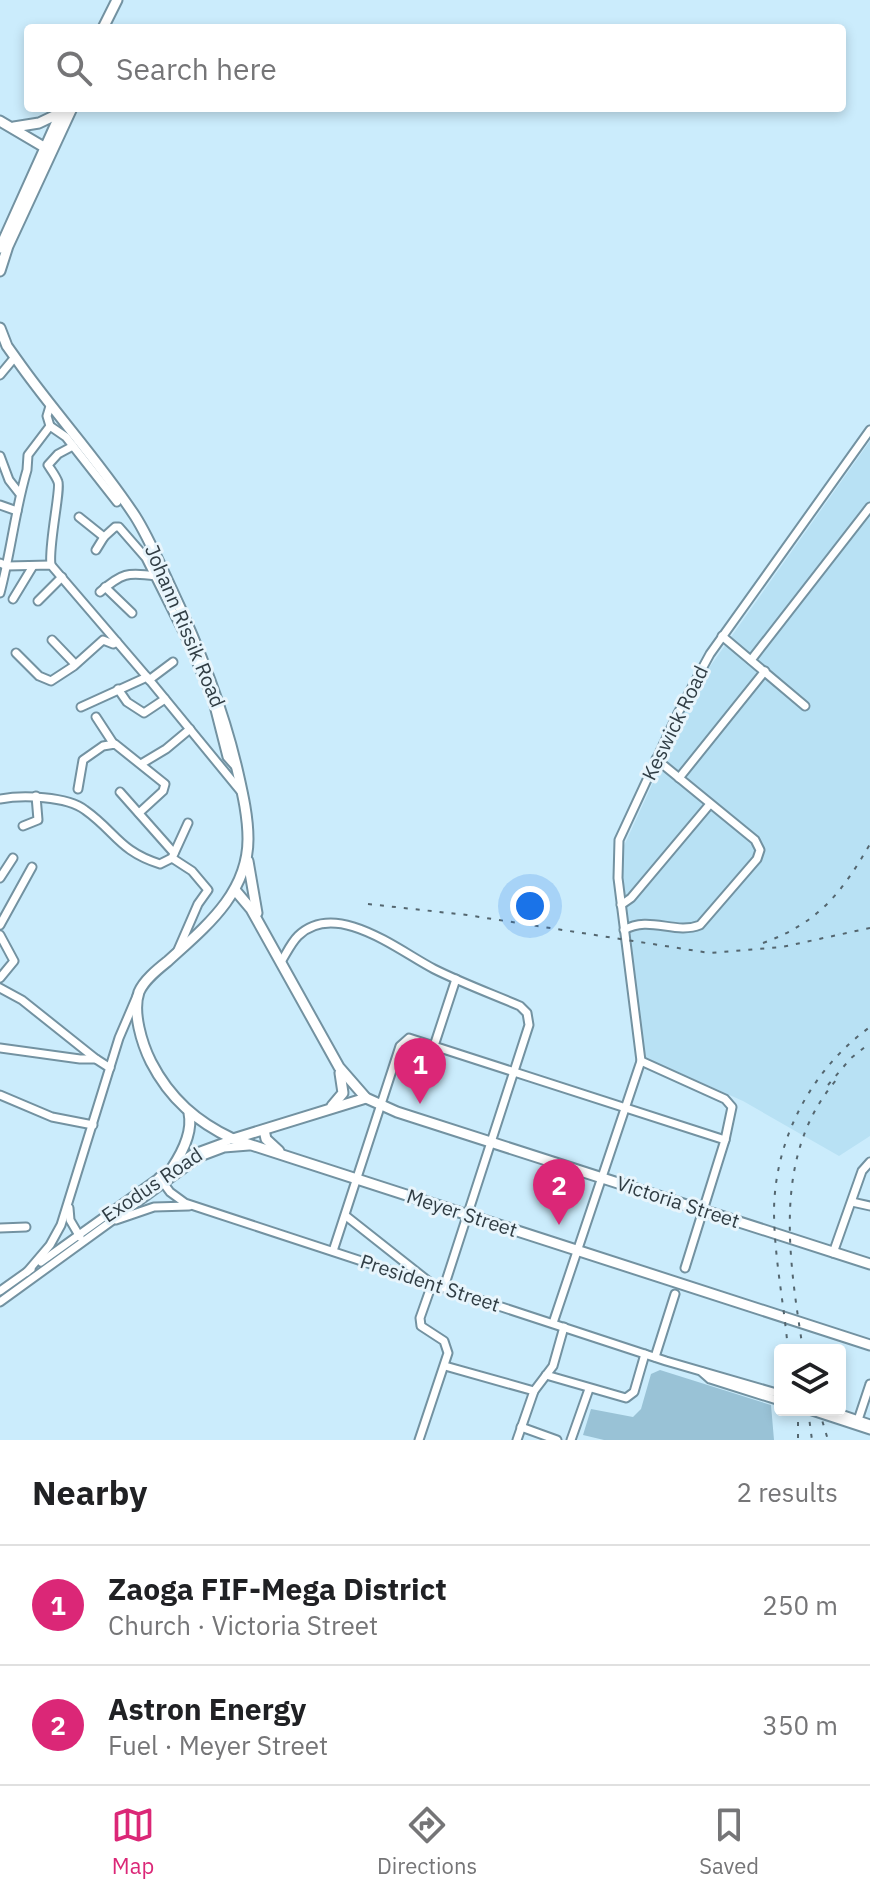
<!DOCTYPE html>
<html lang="en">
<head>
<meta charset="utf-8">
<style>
	body { margin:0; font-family:"IBM Plex Sans",sans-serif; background:#f2f2f2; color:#202124 }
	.controls { position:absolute; right:24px; bottom:24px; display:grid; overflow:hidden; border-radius:8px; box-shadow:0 4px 12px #0003 }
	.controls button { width:72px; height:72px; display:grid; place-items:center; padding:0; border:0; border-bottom:2px solid #e0e0e0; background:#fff; color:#202124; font:40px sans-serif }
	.you { position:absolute; left:530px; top:906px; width:28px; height:28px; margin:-20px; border:6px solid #fff; border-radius:50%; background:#1a73e8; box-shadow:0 0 0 12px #1a73e833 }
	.badge { display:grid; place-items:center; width:52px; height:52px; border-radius:50%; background:#db2777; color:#fff; font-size:26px; font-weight:700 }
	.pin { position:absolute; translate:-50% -66px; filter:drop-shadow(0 2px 4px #0008) }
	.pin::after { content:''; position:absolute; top:42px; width:28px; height:24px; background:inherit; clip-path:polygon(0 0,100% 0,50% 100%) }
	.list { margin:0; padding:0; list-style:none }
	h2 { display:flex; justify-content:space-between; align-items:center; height:104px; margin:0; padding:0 32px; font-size:34px }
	h2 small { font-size:26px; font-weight:400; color:#757577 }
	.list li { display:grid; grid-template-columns:52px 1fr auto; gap:24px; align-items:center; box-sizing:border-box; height:120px; padding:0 32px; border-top:2px solid #e0e0e0 }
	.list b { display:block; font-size:30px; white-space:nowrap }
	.list p { margin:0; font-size:26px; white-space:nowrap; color:#757577 }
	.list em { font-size:26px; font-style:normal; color:#757577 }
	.icon { flex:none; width:44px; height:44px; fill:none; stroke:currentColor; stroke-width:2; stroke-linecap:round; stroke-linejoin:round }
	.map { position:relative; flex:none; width:870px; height:1440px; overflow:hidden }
	.search { position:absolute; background:#fff; box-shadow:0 4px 12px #0003; left:24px; right:24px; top:24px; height:88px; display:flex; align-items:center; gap:20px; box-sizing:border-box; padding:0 28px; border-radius:8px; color:#757577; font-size:30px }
	.sheet { height:344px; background:#fff }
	nav { display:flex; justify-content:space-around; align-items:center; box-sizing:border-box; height:112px; border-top:2px solid #e0e0e0; background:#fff; font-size:22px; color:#757577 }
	nav a { display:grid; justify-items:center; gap:4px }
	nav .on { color:#db2777 }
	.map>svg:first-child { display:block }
	.built { fill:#b8e1f4 }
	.green { fill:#99c2d6 }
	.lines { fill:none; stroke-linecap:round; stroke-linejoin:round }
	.minor-casing { stroke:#7392a1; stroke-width:11 }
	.major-casing { stroke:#7392a1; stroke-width:13 }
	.minor { stroke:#fff; stroke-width:7 }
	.major { stroke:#fff; stroke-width:9 }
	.rail { stroke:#54666f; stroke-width:2; stroke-dasharray:4 8; stroke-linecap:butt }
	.labels { text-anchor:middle; stroke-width:6; stroke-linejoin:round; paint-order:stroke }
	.street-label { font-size:20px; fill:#303d44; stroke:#e8f5fc }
</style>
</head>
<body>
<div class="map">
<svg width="870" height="1440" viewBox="0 0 870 1440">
	<rect width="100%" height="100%" fill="#cbecfc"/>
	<polygon class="built" points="870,441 870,1136 839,1156 743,1101 644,1057 622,868 623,848 699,682"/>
	<polygon class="green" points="660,1370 771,1405 774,1440 604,1440 583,1435 591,1409 633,1417 641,1409 651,1374"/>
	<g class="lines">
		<defs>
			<g id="minor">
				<polyline points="0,375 15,357"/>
				<polyline points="50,426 66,437 117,502"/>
				<polyline points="0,456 9,480 20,494"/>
				<polyline points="0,505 17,511"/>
				<polyline points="79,517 104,537"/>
				<polyline points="96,550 104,537 115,527 119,527 146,558 187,640 212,698 227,757 235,766"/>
				<polyline points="0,563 7,566 51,565 147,677 243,794"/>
				<path d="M51,565C48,547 61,489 58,482C56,476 51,470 48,465L58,454L73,446"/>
				<polyline points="105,587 132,613"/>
				<path d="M100,592C122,573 127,572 156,576"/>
				<path d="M0,593C11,552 15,510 27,470L28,455L50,426L47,416L50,406"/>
				<polyline points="13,599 33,566"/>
				<polyline points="38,601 62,577"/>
				<polyline points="722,636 805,706"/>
				<polyline points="52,640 75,664"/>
				<polyline points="16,653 39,676 51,681 74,666 103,640 113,644 117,642"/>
				<polyline points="751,660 870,507"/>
				<polyline points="149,680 173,662"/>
				<polyline points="118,689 127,702 144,713 165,699"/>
				<polyline points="81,707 147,677"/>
				<polyline points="96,717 113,743"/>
				<polyline points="141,764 166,749 190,729"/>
				<polyline points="679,778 765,671"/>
				<polyline points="78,789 83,760 103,746 115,744 165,784 163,791 139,813"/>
				<polyline points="120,792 174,853"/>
				<path d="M0,799C22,795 67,796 85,810C116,832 119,851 160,864L172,858L188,823"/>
				<polyline points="23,826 38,820 36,796"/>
				<polyline points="172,858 192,871 208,890 198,904 178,950"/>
				<polyline points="0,878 13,858"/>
				<polyline points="621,905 631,898 710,804"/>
				<polyline points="0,925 32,867"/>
				<path d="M624,930C649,915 675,935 700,925L757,859L760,850L755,840L656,759"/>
				<polyline points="0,935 14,961 0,978"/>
				<path d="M281,962C286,954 291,943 298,936C336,899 399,951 434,969C462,983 492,994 520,1006L527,1013L529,1025L444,1287"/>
				<polyline points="0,988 22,1000 96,1059"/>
				<polyline points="434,1046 456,979"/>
				<polyline points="0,1048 80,1059 96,1059 110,1068"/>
				<polyline points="641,1061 725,1099 732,1107 725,1140 685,1268"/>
				<polyline points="0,1095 52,1117 93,1125"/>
				<polyline points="159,1177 170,1192 185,1203 666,1361 780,1394"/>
				<polyline points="852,1202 870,1206"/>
				<polyline points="69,1208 70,1220 80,1237"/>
				<polyline points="346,1216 432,1284 420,1318 421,1326 444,1341 448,1353 419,1440"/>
				<polyline points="116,1220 154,1207 189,1206"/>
				<polyline points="0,1228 26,1227"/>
				<polyline points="333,1251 400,1046 409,1038 725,1140"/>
				<polyline points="833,1253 862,1171 870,1162"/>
				<polyline points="41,1262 192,1154 233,1139"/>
				<polyline points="27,1272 50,1245 61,1225 119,1038 137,996"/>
				<polyline points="0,1291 31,1269"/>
				<polyline points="0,1302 200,1157 224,1148 249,1146"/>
				<polyline points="553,1323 641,1061 618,878 619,840 678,713 710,654 870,430"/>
				<polyline points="655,1357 675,1294"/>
				<polyline points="445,1366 534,1391"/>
				<polyline points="702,1372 710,1379 780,1401"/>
				<polyline points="546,1375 626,1398 634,1392 645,1354"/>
				<polyline points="809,1410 870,1430"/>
				<polyline points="829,1410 870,1424"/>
				<polyline points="858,1420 870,1384"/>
				<polyline points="521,1427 557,1440"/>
				<polyline points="517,1440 534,1391 553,1366 564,1327"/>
				<polyline points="571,1440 589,1389"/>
			</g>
			<g id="major">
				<polyline points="103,28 117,0"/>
				<polyline points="0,121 49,150"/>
				<polyline points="14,127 39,123 60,113"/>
				<polyline points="0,248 63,108"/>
				<polyline points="0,271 8,246 72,108"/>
				<path d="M0,328L7,346L22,367C58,417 101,464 135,516C149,538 159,563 170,586C199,647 223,707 238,773C243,795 248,817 248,839C248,894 204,928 168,961C158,969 144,980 139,992C132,1012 142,1044 151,1062C170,1099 197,1122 233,1139L870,1345"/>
				<polyline points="248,861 257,913"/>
				<polyline points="235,890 251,909 339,1067 366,1098 397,1112 870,1264"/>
				<polyline points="332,1106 343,1093 340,1073"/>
				<polyline points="264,1130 266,1139 279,1151"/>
				<polyline points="233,1139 366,1098"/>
				<path d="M172,1168C182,1153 193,1132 189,1113"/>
			</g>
		</defs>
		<use href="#minor" class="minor-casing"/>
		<use href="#major" class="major-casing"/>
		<use href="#minor" class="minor"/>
		<use href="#major" class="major"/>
		<g class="rail">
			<polyline points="368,904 467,915 710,953 782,947 870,928"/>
			<path d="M763,943C818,923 841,894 870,844"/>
			<polyline points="828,1085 851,1058 870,1043"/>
			<path d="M788,1350C784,1303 774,1257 774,1210C775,1138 812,1069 870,1027"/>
			<path d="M803,1350C789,1258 771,1154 838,1078"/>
			<polyline points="798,1410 798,1440"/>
			<polyline points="808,1410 812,1440"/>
			<polyline points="819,1410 828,1440"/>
		</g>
	</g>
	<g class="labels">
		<g class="street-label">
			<text transform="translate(185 626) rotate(67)" y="7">Johann Rissik Road</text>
			<text transform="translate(675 723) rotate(-64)" y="7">Keswick Road</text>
			<text transform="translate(152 1185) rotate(-34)" y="7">Exodus Road</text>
			<text transform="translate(678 1202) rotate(18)" y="7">Victoria Street</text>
			<text transform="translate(462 1213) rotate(18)" y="7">Meyer Street</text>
			<text transform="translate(430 1283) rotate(18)" y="7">President Street</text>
		</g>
	</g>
</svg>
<div class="controls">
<button><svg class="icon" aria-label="layers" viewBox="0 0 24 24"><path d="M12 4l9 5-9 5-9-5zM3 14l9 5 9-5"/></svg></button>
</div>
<div class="you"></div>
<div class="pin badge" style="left:420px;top:1104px">1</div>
<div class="pin badge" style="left:559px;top:1225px">2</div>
<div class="search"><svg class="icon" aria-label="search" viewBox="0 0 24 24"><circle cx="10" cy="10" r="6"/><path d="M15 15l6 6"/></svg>Search here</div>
</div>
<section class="sheet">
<h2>Nearby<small>2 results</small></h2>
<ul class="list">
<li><span class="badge">1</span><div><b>Zaoga FIF-Mega District</b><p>Church · Victoria Street</p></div><em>250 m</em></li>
<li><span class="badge">2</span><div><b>Astron Energy</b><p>Fuel · Meyer Street</p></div><em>350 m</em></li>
</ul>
</section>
<nav>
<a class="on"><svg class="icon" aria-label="map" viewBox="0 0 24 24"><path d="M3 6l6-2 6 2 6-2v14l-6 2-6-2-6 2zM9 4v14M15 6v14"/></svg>Map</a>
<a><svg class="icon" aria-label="directions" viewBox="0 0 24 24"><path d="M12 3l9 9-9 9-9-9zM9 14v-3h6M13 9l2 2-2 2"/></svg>Directions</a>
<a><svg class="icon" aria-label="saved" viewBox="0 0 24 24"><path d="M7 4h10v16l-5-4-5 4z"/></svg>Saved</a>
</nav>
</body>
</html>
